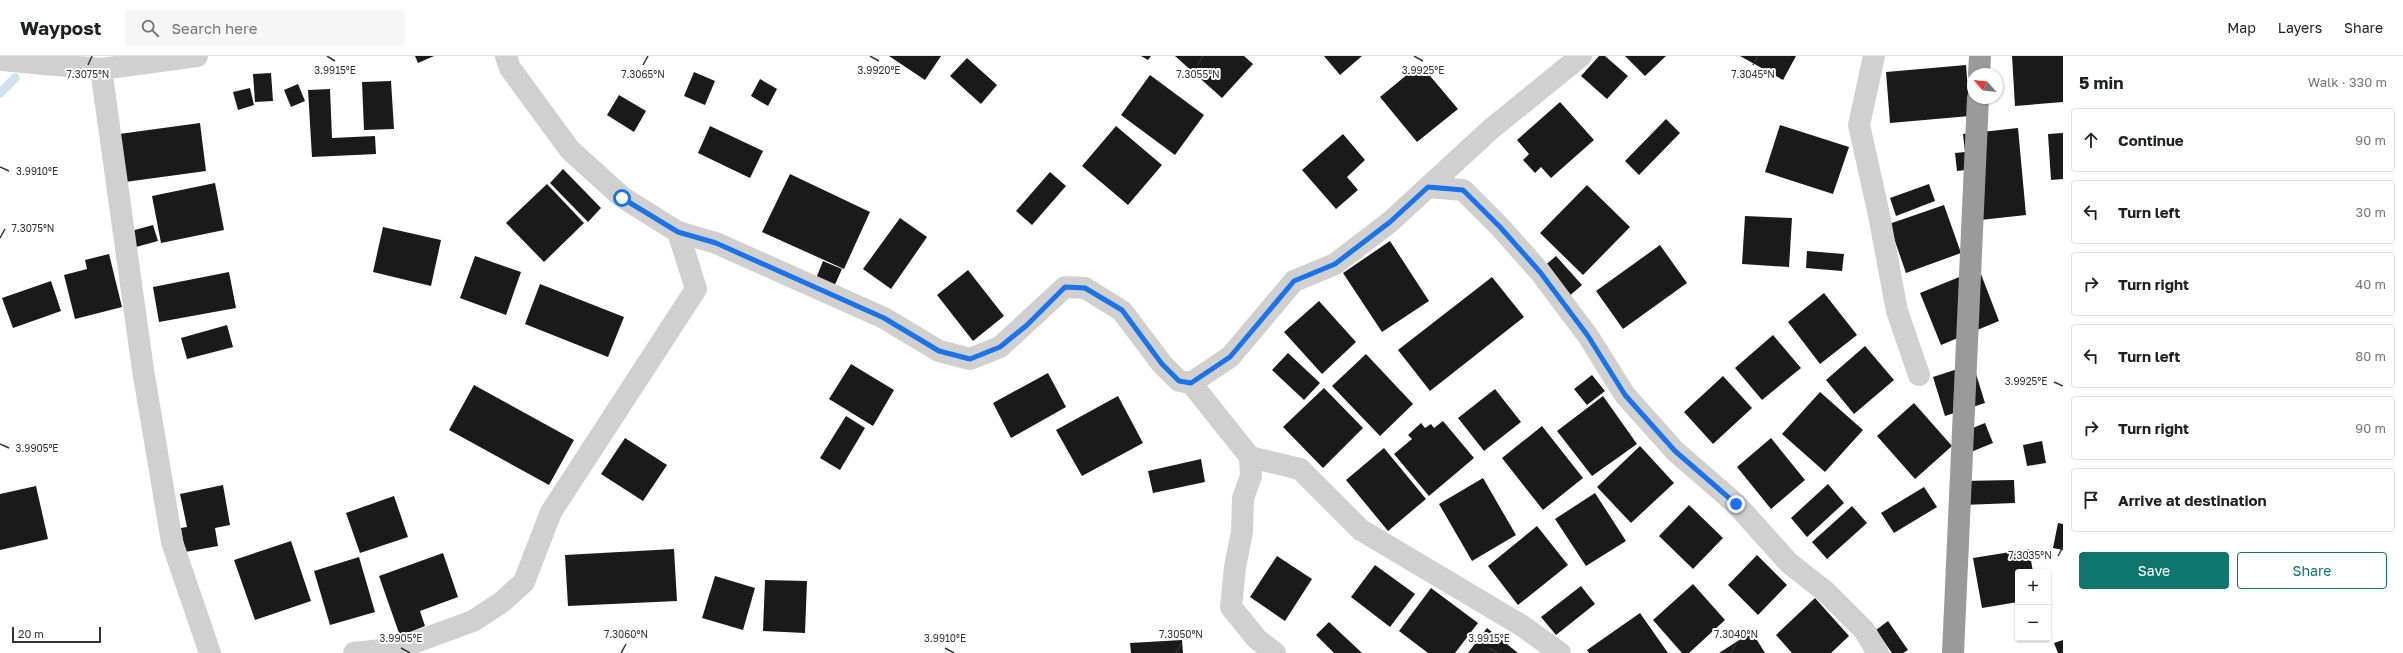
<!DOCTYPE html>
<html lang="en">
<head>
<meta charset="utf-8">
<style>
	body { margin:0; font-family:"Golos Text",sans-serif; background:#f6f6f6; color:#202124 }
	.controls { position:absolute; right:12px; bottom:12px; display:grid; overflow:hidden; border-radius:4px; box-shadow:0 1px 3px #0004 }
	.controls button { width:36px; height:36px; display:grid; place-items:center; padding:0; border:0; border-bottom:1px solid #e0e0e0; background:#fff; color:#202124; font:20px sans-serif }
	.compass { position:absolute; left:1967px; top:12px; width:36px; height:36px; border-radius:50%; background:#fff; box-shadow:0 1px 3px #0004; rotate:297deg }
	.scale { position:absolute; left:12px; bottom:10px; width:89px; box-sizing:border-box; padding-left:4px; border:2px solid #333; border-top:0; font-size:11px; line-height:14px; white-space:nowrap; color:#333; -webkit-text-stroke:3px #fff; paint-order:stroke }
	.stop { position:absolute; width:12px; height:12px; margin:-9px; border:3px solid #1a73e8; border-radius:50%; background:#fff }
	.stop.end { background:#1a73e8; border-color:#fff; box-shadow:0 1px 4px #0008 }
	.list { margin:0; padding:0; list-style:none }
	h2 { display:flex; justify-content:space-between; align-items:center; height:52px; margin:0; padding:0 16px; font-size:17px }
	h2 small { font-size:13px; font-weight:400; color:#757577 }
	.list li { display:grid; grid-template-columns:26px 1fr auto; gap:12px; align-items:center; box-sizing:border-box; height:64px; margin:0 8px 8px; padding:0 8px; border:1px solid #e0e0e0; border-radius:4px }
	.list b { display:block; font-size:15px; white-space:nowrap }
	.list em { font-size:13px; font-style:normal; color:#757577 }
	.actions { display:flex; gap:8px; padding:12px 16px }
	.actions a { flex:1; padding:9px 0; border:1px solid #0f766e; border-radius:4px; text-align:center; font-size:14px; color:#0f766e }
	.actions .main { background:#0f766e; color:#fff }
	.icon { flex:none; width:22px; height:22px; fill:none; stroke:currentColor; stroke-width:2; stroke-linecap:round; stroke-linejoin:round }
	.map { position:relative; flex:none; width:2063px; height:597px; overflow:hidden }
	header { display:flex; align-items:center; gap:24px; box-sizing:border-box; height:56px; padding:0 20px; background:#fff; border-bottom:1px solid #e0e0e0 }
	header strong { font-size:19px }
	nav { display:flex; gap:22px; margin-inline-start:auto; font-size:14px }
	.search { width:280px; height:36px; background:#f6f6f6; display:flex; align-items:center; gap:10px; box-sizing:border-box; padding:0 14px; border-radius:4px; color:#757577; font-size:15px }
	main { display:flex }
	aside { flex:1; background:#fff }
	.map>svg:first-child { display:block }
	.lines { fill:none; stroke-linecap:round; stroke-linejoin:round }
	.stream { stroke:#cfe2ee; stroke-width:9 }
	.building { fill:#1a1a1a }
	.street { stroke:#d0d0d0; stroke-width:22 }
	.highway { stroke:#9a9a9a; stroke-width:22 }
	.route { stroke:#1a73e8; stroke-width:5 }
	.ticks { fill:none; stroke:#333; stroke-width:1.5 }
	.ticks-label { font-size:10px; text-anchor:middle; fill:#333; stroke:#fff; stroke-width:4; stroke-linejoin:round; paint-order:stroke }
</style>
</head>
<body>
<header>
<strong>Waypost</strong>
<div class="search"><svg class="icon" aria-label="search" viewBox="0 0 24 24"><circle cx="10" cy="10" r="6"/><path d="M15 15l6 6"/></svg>Search here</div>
<nav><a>Map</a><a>Layers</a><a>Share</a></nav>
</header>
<main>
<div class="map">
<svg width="2063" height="597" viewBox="0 0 2063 597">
	<rect width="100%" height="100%" fill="#fff"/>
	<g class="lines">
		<polyline class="stream" points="0,37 15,22"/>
	</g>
	<g class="building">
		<polygon points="415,0 434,0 418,7"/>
		<polygon points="889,0 941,0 925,24"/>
		<polygon points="1141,0 1151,0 1148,4"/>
		<polygon points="1175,0 1244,0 1253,8 1222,42"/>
		<polygon points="1324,0 1362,0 1340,19"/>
		<polygon points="1599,0 1605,0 1628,20 1607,43 1581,20"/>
		<polygon points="1625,0 1666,0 1645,20"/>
		<polygon points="1740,0 1796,0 1783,24"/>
		<polygon points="2012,0 2063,0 2063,46 2015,50"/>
		<polygon points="967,2 997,29 981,48 950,20"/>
		<polygon points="1420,8 1458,53 1417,86 1380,41"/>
		<polygon points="1966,9 1970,60 1890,67 1886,16"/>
		<polygon points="694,16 715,25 705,49 684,40"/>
		<polygon points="271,17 273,45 255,46 253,18"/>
		<polygon points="1150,19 1204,59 1175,99 1121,59"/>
		<polygon points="760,23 777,33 768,50 751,40"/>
		<polygon points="391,25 394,73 364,74 362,26"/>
		<polygon points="298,28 305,45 291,51 284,34"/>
		<polygon points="250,32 254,49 238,54 233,36"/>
		<polygon points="330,33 332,82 375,80 376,98 312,101 308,34"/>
		<polygon points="619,39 646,55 634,76 607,59"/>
		<polygon points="1560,46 1594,84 1551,122 1541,111 1535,117 1523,104 1529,98 1517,84"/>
		<polygon points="1666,63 1680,77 1639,119 1625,105"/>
		<polygon points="200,67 206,115 125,126 119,78"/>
		<polygon points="1780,69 1849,91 1833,138 1765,116"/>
		<polygon points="710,70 763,95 750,122 698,97"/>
		<polygon points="1116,70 1162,109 1128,149 1082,110"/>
		<polygon points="2018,72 2026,159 1971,165 1966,114 1957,115 1955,97 1965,96 1963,78"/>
		<polygon points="2063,77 2063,123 2051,124 2048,78"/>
		<polygon points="1343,78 1365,104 1347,121 1358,134 1336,153 1302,114"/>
		<polygon points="563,113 601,152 588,166 550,127"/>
		<polygon points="1050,116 1066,130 1032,169 1016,155"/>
		<polygon points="790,118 870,156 844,213 762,176"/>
		<polygon points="215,127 224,174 161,187 152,140"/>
		<polygon points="547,128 584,167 544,206 506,167"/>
		<polygon points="1929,128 1935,145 1896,160 1890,142"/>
		<polygon points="1587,129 1630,171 1583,219 1540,177"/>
		<polygon points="1944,149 1961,197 1906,217 1889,168"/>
		<polygon points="1745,160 1792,162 1789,211 1742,208"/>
		<polygon points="900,162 927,181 891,233 863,213"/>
		<polygon points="153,169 158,185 136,191 131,175"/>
		<polygon points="383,171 441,184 431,230 373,216"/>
		<polygon points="1390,185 1429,245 1382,276 1343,217"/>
		<polygon points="1660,189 1687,227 1623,273 1596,235"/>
		<polygon points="1807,195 1844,198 1842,215 1806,212"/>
		<polygon points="109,198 122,251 75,263 64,219 87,213 85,204"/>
		<polygon points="475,200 521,216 506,259 460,242"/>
		<polygon points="1556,200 1582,229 1567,242 1541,213"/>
		<polygon points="823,205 842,213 833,233 815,225"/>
		<polygon points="1979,213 1999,265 1941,289 1920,237"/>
		<polygon points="968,214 1004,260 973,285 937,239"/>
		<polygon points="229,216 236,252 159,266 153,231"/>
		<polygon points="1492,221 1524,261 1430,335 1398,294"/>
		<polygon points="51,225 61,255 13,272 2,242"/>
		<polygon points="540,228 624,261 608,301 525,268"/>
		<polygon points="1824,237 1857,279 1820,308 1788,266"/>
		<polygon points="1319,245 1356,286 1322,318 1284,276"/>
		<polygon points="227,269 233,291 187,303 181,282"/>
		<polygon points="1773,279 1801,312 1762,344 1735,312"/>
		<polygon points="1865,290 1894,324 1854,358 1826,324"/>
		<polygon points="1288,297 1320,327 1304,344 1272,314"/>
		<polygon points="1366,298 1413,348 1380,380 1332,330"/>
		<polygon points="851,308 894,334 873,370 829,343"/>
		<polygon points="1973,308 1985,347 1945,360 1933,321"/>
		<polygon points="1048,317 1066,351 1011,382 993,347"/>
		<polygon points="1592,319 1605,335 1587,349 1574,333"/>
		<polygon points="1723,320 1752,352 1713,388 1684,356"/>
		<polygon points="474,329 574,384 549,429 449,374"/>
		<polygon points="1324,332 1363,372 1323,412 1283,371"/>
		<polygon points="1495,333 1521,366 1484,395 1458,362"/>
		<polygon points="1820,336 1863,374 1825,416 1782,378"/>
		<polygon points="1118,340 1143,387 1082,420 1056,374"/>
		<polygon points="1603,340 1637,388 1592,420 1557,375"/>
		<polygon points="1914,347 1952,390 1915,423 1877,380"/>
		<polygon points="846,360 865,372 840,414 820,402"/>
		<polygon points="1443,365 1474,402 1429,440 1394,398 1412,383 1408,379 1421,367 1425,372 1431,368 1434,372"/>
		<polygon points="1985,367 1993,387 1971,396 1963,376"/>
		<polygon points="1542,370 1583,422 1543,454 1502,402"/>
		<polygon points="625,382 667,409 643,445 601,418"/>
		<polygon points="1771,382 1805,424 1771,453 1737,411"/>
		<polygon points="2042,385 2046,407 2027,410 2023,389"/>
		<polygon points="1640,390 1674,427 1631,467 1597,431"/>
		<polygon points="1384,392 1426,443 1388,475 1346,424"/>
		<polygon points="1201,403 1205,426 1153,437 1148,415"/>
		<polygon points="1483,422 1516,479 1472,505 1439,448"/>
		<polygon points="2014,424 2015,447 1962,449 1962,425"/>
		<polygon points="1828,428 1844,447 1807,481 1791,462"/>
		<polygon points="223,429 230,469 215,472 218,490 185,496 181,472 187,471 180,438"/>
		<polygon points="36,430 48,483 0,494 0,438"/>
		<polygon points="1924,431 1937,451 1894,477 1881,457"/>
		<polygon points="1595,437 1626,485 1586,510 1555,463"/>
		<polygon points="394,440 408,481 360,497 346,457"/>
		<polygon points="1689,449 1723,482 1693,513 1659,480"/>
		<polygon points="1852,450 1867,467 1827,503 1812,486"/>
		<polygon points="2058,467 2063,468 2063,494 2053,492"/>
		<polygon points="1537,470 1568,509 1518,549 1488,510"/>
		<polygon points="291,485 311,545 255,564 234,504"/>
		<polygon points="674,493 677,545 568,550 565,499"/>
		<polygon points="2029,493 2033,516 2018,516 2018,546 1982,552 1973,502"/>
		<polygon points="443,497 458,541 420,555 425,570 400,580 379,520"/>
		<polygon points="1757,499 1787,529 1758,559 1728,529"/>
		<polygon points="1277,500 1312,523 1285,565 1250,541"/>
		<polygon points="359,501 375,556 330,569 314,515"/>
		<polygon points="1375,509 1415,538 1390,571 1351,541"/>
		<polygon points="715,520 755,532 743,574 702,562"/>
		<polygon points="765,524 807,525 805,577 763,575"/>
		<polygon points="1693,528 1725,564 1689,597 1682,597 1653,564"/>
		<polygon points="1581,530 1595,548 1556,579 1541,561"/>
		<polygon points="1431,532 1478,567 1455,597 1428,597 1399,575"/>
		<polygon points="1815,542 1849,580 1831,597 1792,597 1776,579"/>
		<polygon points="1640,557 1668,597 1589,597 1587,594"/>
		<polygon points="1888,565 1908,594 1903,597 1892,597 1876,574"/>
		<polygon points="1329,566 1362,597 1334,597 1316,579"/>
		<polygon points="1487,572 1518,597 1468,597"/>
		<polygon points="1752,576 1765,597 1719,597"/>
		<polygon points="1182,584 1183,597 1131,597 1130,587"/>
		<polygon points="2063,584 2063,597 2058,597 2054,587"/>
	</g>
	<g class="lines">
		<g class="street">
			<polyline points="506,0 510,12 570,94 622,141 678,176 716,187 884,262 939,295 970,303 1000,291 1065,231 1085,232 1122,255 1162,308 1179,325 1191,327 1250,401 1251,420 1243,442 1242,476 1235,511 1231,551 1257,583 1275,597"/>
			<polyline points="1874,0 1859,69 1879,159 1897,255 1919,319"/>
			<polyline points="0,4 101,13 197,0"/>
			<polyline points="101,13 143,314 172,486 210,597"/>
			<polyline points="1428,131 1491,73 1581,0"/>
			<polyline points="1191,327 1230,301 1294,225 1335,208 1390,166 1428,131 1463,134 1500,171 1540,216 1588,280 1625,339 1675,395 1736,448 1789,507 1826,536 1864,574 1878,597"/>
			<polyline points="1250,401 1300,413 1361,474 1521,569 1560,597"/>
			<polyline points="354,597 399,592 473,565 502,546 524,526 551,456 696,233 678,176"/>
		</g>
		<g class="highway">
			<polyline points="1979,18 1980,0"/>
			<polyline points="1953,597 1978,42"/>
		</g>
	</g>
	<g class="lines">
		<polyline class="route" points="622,142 678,176 716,187 884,262 939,295 970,303 1000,291 1027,269 1065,231 1085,232 1122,254 1162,308 1179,325 1191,327 1230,301 1294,225 1335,208 1390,166 1428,131 1463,134 1500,171 1540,216 1588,280 1625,339 1675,395 1736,448"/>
	</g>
	<path class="ticks" d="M327,0L335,5M870,0L879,5M1414,0L1423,5M88,9L92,0M643,9L648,0M1198,9L1203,0M1753,9L1758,0M0,111L9,115M0,182L5,173M2054,326L2063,330M0,388L9,392M2058,500L2063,491M401,592L410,597M945,592L954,597M1489,592L1498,597M621,597L626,588M1176,597L1181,588M1731,597L1736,588"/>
	<g class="ticks-label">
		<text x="335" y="18">3.9915°E</text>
		<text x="879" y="18">3.9920°E</text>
		<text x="1423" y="18">3.9925°E</text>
		<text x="88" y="22">7.3075°N</text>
		<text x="643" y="22">7.3065°N</text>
		<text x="1198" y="22">7.3055°N</text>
		<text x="1753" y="22">7.3045°N</text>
		<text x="37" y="119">3.9910°E</text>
		<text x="33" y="176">7.3075°N</text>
		<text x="2026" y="329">3.9925°E</text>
		<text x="37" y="396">3.9905°E</text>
		<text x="2030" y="503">7.3035°N</text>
		<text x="626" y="582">7.3060°N</text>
		<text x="1181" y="582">7.3050°N</text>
		<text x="1736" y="582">7.3040°N</text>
		<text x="401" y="586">3.9905°E</text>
		<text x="945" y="586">3.9910°E</text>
		<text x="1489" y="586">3.9915°E</text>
	</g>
</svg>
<div class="controls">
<button>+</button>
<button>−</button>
</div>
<svg class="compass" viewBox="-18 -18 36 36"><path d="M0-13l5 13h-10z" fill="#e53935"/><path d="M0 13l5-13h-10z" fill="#757577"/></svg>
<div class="scale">20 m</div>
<div class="stop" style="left:622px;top:142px"></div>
<div class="stop end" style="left:1736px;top:448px"></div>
</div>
<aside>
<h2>5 min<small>Walk · 330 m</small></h2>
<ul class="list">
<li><svg class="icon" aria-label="ahead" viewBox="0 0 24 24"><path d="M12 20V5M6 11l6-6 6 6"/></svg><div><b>Continue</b></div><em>90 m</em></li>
<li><svg class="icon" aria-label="left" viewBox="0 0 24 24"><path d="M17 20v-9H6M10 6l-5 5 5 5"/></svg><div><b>Turn left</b></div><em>30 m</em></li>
<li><svg class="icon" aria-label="right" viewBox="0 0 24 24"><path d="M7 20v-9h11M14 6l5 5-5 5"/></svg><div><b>Turn right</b></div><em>40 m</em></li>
<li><svg class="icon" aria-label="left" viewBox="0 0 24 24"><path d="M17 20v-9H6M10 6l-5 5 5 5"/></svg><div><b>Turn left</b></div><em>80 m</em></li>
<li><svg class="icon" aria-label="right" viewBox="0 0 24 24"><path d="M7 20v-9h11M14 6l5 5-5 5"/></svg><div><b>Turn right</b></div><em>90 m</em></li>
<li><svg class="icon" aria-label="arrive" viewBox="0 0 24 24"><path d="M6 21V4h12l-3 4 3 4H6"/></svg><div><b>Arrive at destination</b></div></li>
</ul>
<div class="actions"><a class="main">Save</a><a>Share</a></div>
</aside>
</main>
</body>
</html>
